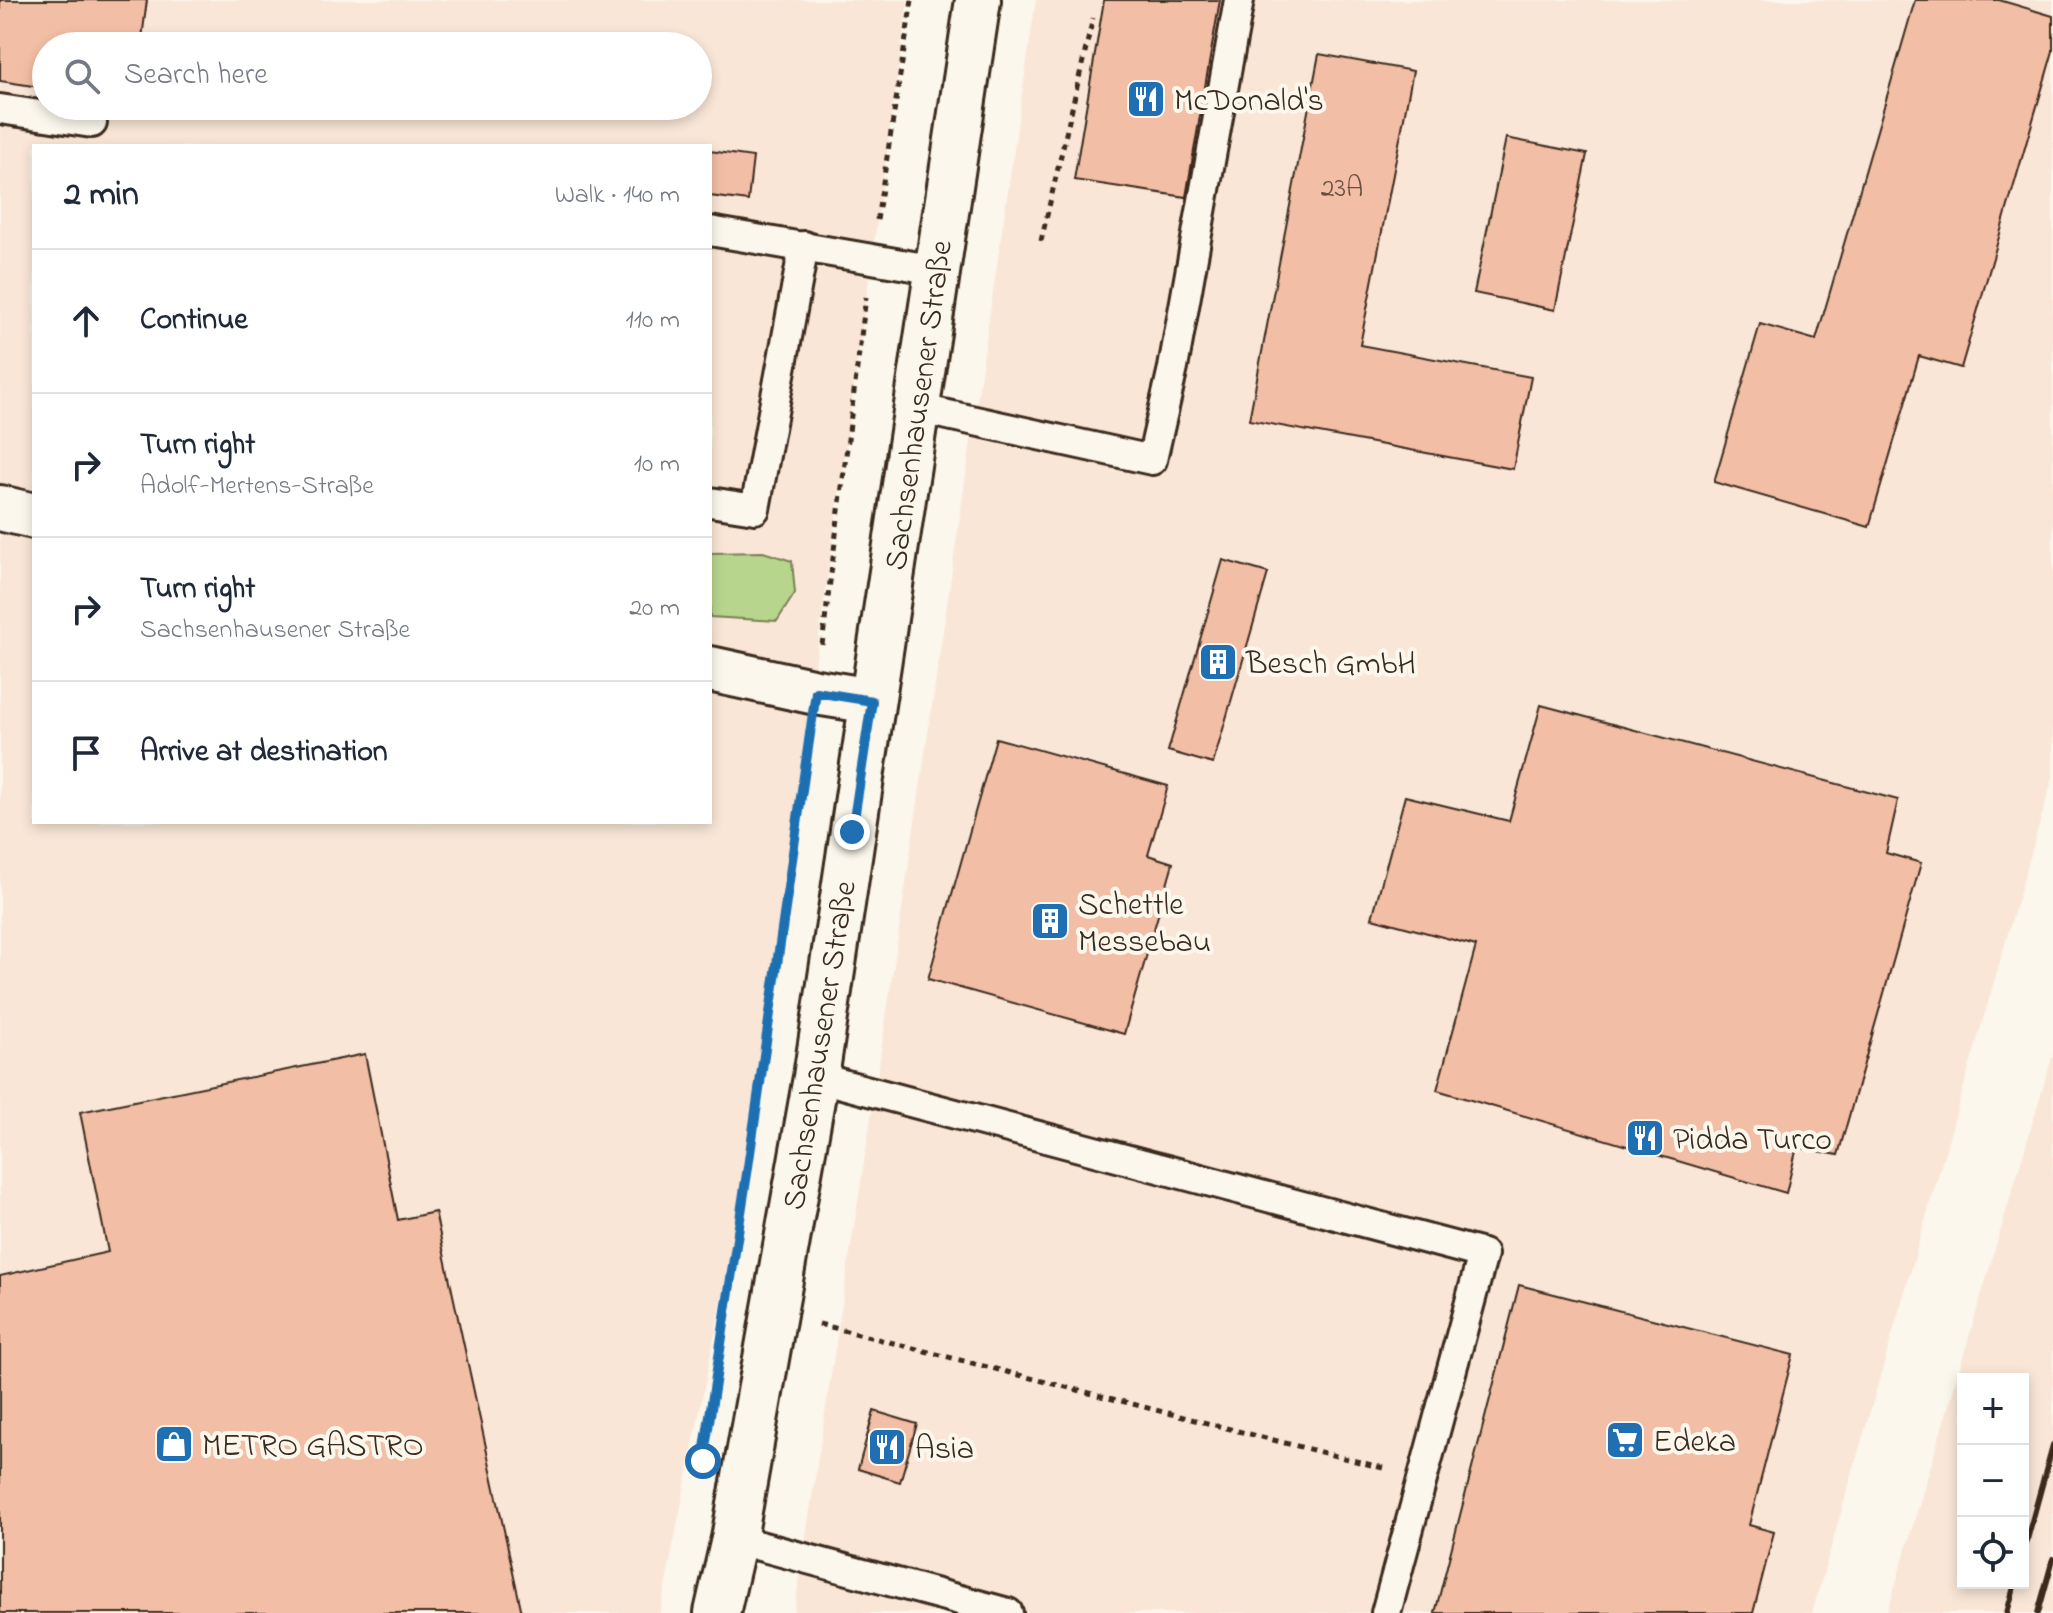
<!DOCTYPE html>
<html lang="en">
<head>
<meta charset="utf-8">
<style>
	body { margin:0; font-family:"Indie Flower",sans-serif; background:#f2f2f3; color:#1f2937 }
	.controls { position:absolute; right:24px; bottom:24px; display:grid; overflow:hidden; border-radius:0px; box-shadow:0 4px 12px #0003 }
	.controls button { width:72px; height:72px; display:grid; place-items:center; padding:0; border:0; border-bottom:2px solid #e0e1e3; background:#fff; color:#1f2937; font:40px sans-serif }
	.stop { position:absolute; width:24px; height:24px; margin:-18px; border:6px solid #1f6fb2; border-radius:50%; background:#fff }
	.stop.end { background:#1f6fb2; border-color:#fff; box-shadow:0 2px 8px #0008 }
	.list { margin:0; padding:0; list-style:none }
	h2 { display:flex; justify-content:space-between; align-items:center; height:104px; margin:0; padding:0 32px; font-size:34px }
	h2 small { font-size:26px; font-weight:400; color:#747a83 }
	.list li { display:grid; grid-template-columns:52px 1fr auto; gap:24px; align-items:center; box-sizing:border-box; height:144px; padding:0 32px; border-top:2px solid #e0e1e3 }
	.list b { display:block; font-size:30px; white-space:nowrap }
	.list p { margin:0; font-size:26px; white-space:nowrap; color:#747a83 }
	.list em { font-size:26px; font-style:normal; color:#747a83 }
	.icon { flex:none; width:44px; height:44px; fill:none; stroke:currentColor; stroke-width:2; stroke-linecap:round; stroke-linejoin:round }
	.map { position:relative; flex:none; width:2053px; height:1613px; overflow:hidden }
	.search { position:absolute; background:#fff; box-shadow:0 4px 12px #0003; left:32px; top:32px; width:680px; height:88px; display:flex; align-items:center; gap:20px; box-sizing:border-box; padding:0 28px; border-radius:44px; color:#747a83; font-size:30px }
	.panel { position:absolute; background:#fff; box-shadow:0 4px 12px #0003; left:32px; top:144px; width:680px; height:680px; border-radius:0px }
	.map>svg:first-child { display:block }
	.built { fill:#f9e6d7; fill-rule:evenodd }
	.green { fill:#b8d58d; stroke:#7a8056; stroke-width:2 }
	.building { fill:#f3bea6; stroke:#3b2a1e; stroke-width:2 }
	.lines { fill:none; stroke-linecap:round; stroke-linejoin:round }
	.lane-casing { stroke:#3b2a1e; stroke-width:34 }
	.street-casing { stroke:#3b2a1e; stroke-width:50 }
	.secondary-casing { stroke:#3b2a1e; stroke-width:50 }
	.path { stroke:#3b2a1e; stroke-width:5; stroke-dasharray:6 6; stroke-linecap:butt }
	.lane { stroke:#fbf7ec; stroke-width:28 }
	.street { stroke:#fbf7ec; stroke-width:44 }
	.secondary { stroke:#fbf7ec; stroke-width:44 }
	.rail { stroke:#3b2a1e; stroke-width:6 }
	.route { stroke:#1f6fb2; stroke-width:10 }
	.labels { text-anchor:middle; stroke-width:8; stroke-linejoin:round; paint-order:stroke }
	.number-label { font-size:28px; fill:#694f40 }
	.poi-label { font-size:32px; fill:#3b2a1e; stroke:#fbf7ec; text-anchor:start }
	.street-label { font-size:32px; fill:#3b2a1e; stroke:#fbf7ec }
</style>
</head>
<body>
<div class="map">
<svg width="2053" height="1613" viewBox="0 0 2053 1613">
	<rect width="100%" height="100%" fill="#fbf7ec"/>
	<filter id="ink" filterUnits="userSpaceOnUse"><feTurbulence type="fractalNoise" baseFrequency=".0125" numOctaves="2"/><feDisplacementMap in="SourceGraphic" scale="16" xChannelSelector="R" yChannelSelector="G"/><feConvolveMatrix kernelMatrix="1 2 1 2 8 2 1 2 1" color-interpolation-filters="sRGB"/></filter>
	<g filter="url(#ink)">
		<g class="built">
			<path d="M0,0H908L738,1216L660,1613H0ZM46,46H698V106H46ZM34,146H710V822H34Z"/>
			<polygon points="1036,0 2053,0 2053,777 1812,1613 794,1613 879,1066"/>
			<path d="M2053,1054V1613H1887ZM1963,1379H2023V1583H1963Z"/>
		</g>
		<polygon class="green" points="763,552 792,561 795,593 777,621 710,617 710,553"/>
		<g class="building">
			<polygon points="0,0 147,0 141,46 46,46 46,88 0,81"/>
			<polygon points="1104,0 1220,0 1186,197 1074,180"/>
			<polygon points="1915,0 1999,0 2053,16 2053,51 1961,368 1919,356 1869,527 1714,482 1760,324 1816,340"/>
			<polygon points="1319,54 1413,71 1360,345 1531,377 1513,469 1249,420"/>
			<polygon points="1506,138 1587,154 1555,310 1474,293"/>
			<polygon points="710,151 753,157 748,201 710,196"/>
			<polygon points="1223,560 1268,573 1213,764 1168,751"/>
			<polygon points="1541,705 1898,800 1886,853 1921,863 1838,1155 1797,1147 1786,1193 1437,1090 1476,946 1372,918 1405,796 1509,821"/>
			<polygon points="996,738 1168,786 1148,855 1173,863 1124,1034 928,979"/>
			<polygon points="365,1054 398,1220 435,1212 522,1613 0,1613 0,1276 108,1252 80,1112"/>
			<polygon points="1519,1285 1793,1355 1749,1525 1774,1532 1753,1613 1435,1613"/>
			<polygon points="874,1411 917,1424 900,1482 858,1469"/>
		</g>
		<g class="lines">
			<defs>
				<g id="lane">
					<polyline points="0,109 92,123"/>
					<polyline points="710,231 936,270"/>
					<polyline points="916,408 1152,460 1173,368 1239,0"/>
					<polyline points="710,502 755,509 804,246"/>
					<polyline points="816,1077 1483,1254 1386,1613"/>
					<polyline points="734,1539 1008,1613"/>
				</g>
				<g id="street">
					<polyline points="0,508 34,516"/>
					<polyline points="710,669 816,692 872,701"/>
				</g>
				<polyline id="secondary" points="717,1613 734,1539 816,1077 978,0"/>
			</defs>
			<use href="#lane" class="lane-casing"/>
			<use href="#street" class="street-casing"/>
			<use href="#secondary" class="secondary-casing"/>
			<g class="path">
				<polyline points="877,220 912,0"/>
				<polyline points="1041,241 1093,18"/>
				<polyline points="822,645 866,297"/>
				<polyline points="747,1171 809,738"/>
				<polyline points="819,1324 1387,1469"/>
			</g>
			<use href="#lane" class="lane"/>
			<use href="#street" class="street"/>
			<use href="#secondary" class="secondary"/>
			<g class="rail">
				<polyline points="2023,1554 2053,1445"/>
				<polyline points="2007,1613 2015,1583"/>
				<polyline points="2038,1613 2053,1559"/>
			</g>
		</g>
	</g>
	<g class="lines" filter="url(#ink)">
		<polyline class="route" points="703,1461 748,1167 816,692 872,701 852,832"/>
	</g>
	<defs>
		<symbol id="restaurant-square" viewBox="-11 -11 22 22"><rect x="-9" y="-9" width="18" height="18" rx="4" fill="#1f6fb2" stroke="#fbf7ec"/><path d="M-5-6h1v4h1v-4h1v4h1v-4h1v5L-1.5 .5V6h-2V.5L-5-1ZM5-6V6H3V1.5H1.5Q1.5-4 5-6Z" fill="#fff"/></symbol>
		<symbol id="building-square" viewBox="-11 -11 22 22"><rect x="-9" y="-9" width="18" height="18" rx="4" fill="#1f6fb2" stroke="#fbf7ec"/><path d="M-4-6H4V6H1V3H-1V6H-4ZM-2.5-4.3h1.7v1.8h-1.7ZM.8-4.3h1.7v1.8H.8ZM-2.5-1h1.7V.8h-1.7ZM.8-1h1.7V.8H.8Z" fill="#fff"/></symbol>
		<symbol id="supermarket-square" viewBox="-11 -11 22 22"><rect x="-9" y="-9" width="18" height="18" rx="4" fill="#1f6fb2" stroke="#fbf7ec"/><path d="M-6-5.5h2.5l.6 2H6L4.5 2H-2.5L-4.4-4H-6ZM-1.5 3.2a1.3 1.3 0 1 0 .1 0ZM3 3.2a1.3 1.3 0 1 0 .1 0Z" fill="#fff"/></symbol>
		<symbol id="shop-square" viewBox="-11 -11 22 22"><rect x="-9" y="-9" width="18" height="18" rx="4" fill="#1f6fb2" stroke="#fbf7ec"/><path d="M-5-2.5h2.3a2.7 3.5 0 0 1 5.4 0H5L5.5 6h-11ZM-1.5-2.5h3a1.5 2.3 0 0 0-3 0Z" fill="#fff"/></symbol>
	</defs>
	<g fill-rule="evenodd">
		<use href="#restaurant-square" x="1124" y="77" width="44" height="44"/>
		<use href="#building-square" x="1196" y="640" width="44" height="44"/>
		<use href="#building-square" x="1028" y="899" width="44" height="44"/>
		<use href="#restaurant-square" x="1623" y="1116" width="44" height="44"/>
		<use href="#supermarket-square" x="1603" y="1418" width="44" height="44"/>
		<use href="#shop-square" x="152" y="1422" width="44" height="44"/>
		<use href="#restaurant-square" x="865" y="1425" width="44" height="44"/>
	</g>
	<g class="labels">
		<g class="number-label">
			<text x="1342" y="196">23A</text>
		</g>
		<g class="poi-label">
			<text x="1174" y="110">McDonald's</text>
			<text x="1246" y="673">Besch GmbH</text>
			<text x="1078" y="914">Schettle<tspan x="1078" dy="37">Messebau</tspan></text>
			<text x="1673" y="1149">Pidda Turco</text>
			<text x="1653" y="1451">Edeka</text>
			<text x="202" y="1455">METRO GASTRO</text>
			<text x="915" y="1458">Asia</text>
		</g>
		<g class="street-label">
			<text transform="translate(917 405) rotate(-82)" y="11">Sachsenhausener Straße</text>
			<text transform="translate(818 1045) rotate(-81)" y="11">Sachsenhausener Straße</text>
		</g>
	</g>
</svg>
<div class="controls">
<button>+</button>
<button>−</button>
<button><svg class="icon" aria-label="locate" viewBox="0 0 24 24"><circle cx="12" cy="12" r="6"/><path d="M12 2v4M12 18v4M2 12h4M18 12h4"/></svg></button>
</div>
<div class="stop" style="left:703px;top:1461px"></div>
<div class="stop end" style="left:852px;top:832px"></div>
<div class="search"><svg class="icon" aria-label="search" viewBox="0 0 24 24"><circle cx="10" cy="10" r="6"/><path d="M15 15l6 6"/></svg>Search here</div>
<section class="panel">
<h2>2 min<small>Walk · 140 m</small></h2>
<ul class="list">
<li><svg class="icon" aria-label="ahead" viewBox="0 0 24 24"><path d="M12 20V5M6 11l6-6 6 6"/></svg><div><b>Continue</b></div><em>110 m</em></li>
<li><svg class="icon" aria-label="right" viewBox="0 0 24 24"><path d="M7 20v-9h11M14 6l5 5-5 5"/></svg><div><b>Turn right</b><p>Adolf-Mertens-Straße</p></div><em>10 m</em></li>
<li><svg class="icon" aria-label="right" viewBox="0 0 24 24"><path d="M7 20v-9h11M14 6l5 5-5 5"/></svg><div><b>Turn right</b><p>Sachsenhausener Straße</p></div><em>20 m</em></li>
<li><svg class="icon" aria-label="arrive" viewBox="0 0 24 24"><path d="M6 21V4h12l-3 4 3 4H6"/></svg><div><b>Arrive at destination</b></div></li>
</ul>
</section>
</div>
</body>
</html>
